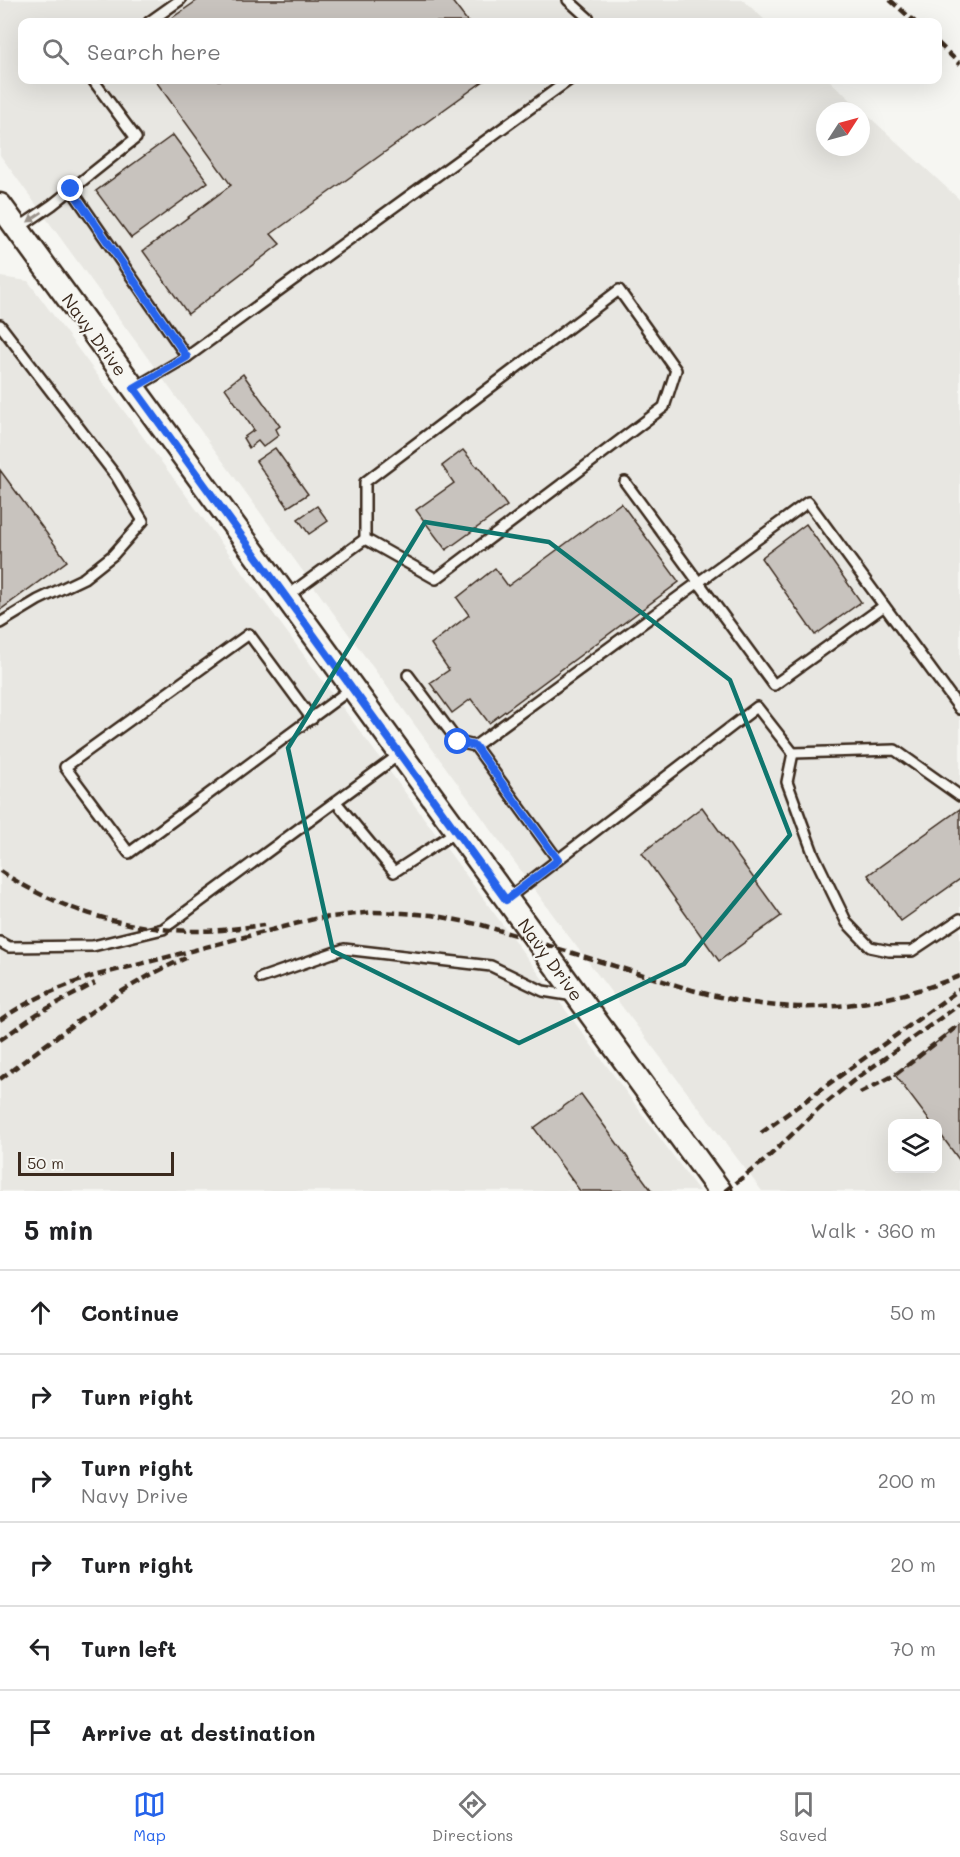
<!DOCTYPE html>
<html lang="en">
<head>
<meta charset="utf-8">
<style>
	body { margin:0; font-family:Mali,sans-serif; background:#f6f6f6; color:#202124 }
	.controls { position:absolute; right:18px; bottom:18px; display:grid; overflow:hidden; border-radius:12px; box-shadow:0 6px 24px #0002 }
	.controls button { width:54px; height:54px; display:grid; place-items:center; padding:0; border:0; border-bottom:2px solid #e0e0e0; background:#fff; color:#202124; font:30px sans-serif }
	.compass { position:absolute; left:816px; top:102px; width:54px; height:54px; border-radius:50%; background:#fff; box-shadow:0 6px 24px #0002; rotate:54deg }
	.scale { position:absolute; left:18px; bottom:15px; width:156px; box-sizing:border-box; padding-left:6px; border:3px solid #3b2a1e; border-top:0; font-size:16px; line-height:21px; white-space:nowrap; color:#3b2a1e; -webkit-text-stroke:4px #f6f6f2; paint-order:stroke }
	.stop { position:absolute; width:18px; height:18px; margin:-14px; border:4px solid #2563eb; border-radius:50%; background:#fff }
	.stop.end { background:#2563eb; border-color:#fff; box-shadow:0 2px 6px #0008 }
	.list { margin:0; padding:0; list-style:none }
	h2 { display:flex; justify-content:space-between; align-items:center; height:78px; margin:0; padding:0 24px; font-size:26px }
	h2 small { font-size:20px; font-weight:400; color:#757577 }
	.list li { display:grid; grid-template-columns:39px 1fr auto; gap:18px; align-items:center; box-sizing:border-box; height:84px; padding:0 24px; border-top:2px solid #e0e0e0 }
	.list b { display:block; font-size:22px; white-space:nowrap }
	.list p { margin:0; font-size:20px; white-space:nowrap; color:#757577 }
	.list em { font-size:20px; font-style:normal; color:#757577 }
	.icon { flex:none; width:33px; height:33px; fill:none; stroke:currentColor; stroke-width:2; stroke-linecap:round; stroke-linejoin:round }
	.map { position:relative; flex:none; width:960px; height:1191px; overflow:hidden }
	.search { position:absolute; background:#fff; box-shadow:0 6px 24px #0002; left:18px; right:18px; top:18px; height:66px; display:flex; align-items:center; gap:15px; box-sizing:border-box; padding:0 21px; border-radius:12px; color:#757577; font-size:22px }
	.sheet { height:582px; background:#fff }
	nav { display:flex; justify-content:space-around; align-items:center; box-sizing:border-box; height:84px; border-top:2px solid #e0e0e0; background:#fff; font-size:16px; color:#757577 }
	nav a { display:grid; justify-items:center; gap:3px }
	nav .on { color:#2563eb }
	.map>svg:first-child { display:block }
	.built { fill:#e8e7e2; fill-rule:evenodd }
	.building { fill:#c8c3be; stroke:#3b2a1e; stroke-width:1.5 }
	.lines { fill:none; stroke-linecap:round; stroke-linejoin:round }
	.service-casing { stroke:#3b2a1e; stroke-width:14 }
	.tertiary-casing { stroke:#3b2a1e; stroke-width:27 }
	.service { stroke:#f6f6f2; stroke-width:9 }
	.tertiary { stroke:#f6f6f2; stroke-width:22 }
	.rail { stroke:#3b2a1e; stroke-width:4.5; stroke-dasharray:9 4.5; stroke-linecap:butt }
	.oneway { fill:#989088 }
	.route { stroke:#2563eb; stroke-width:8 }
	.marked { fill:none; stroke:#0f766e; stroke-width:4.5; stroke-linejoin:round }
	.labels { text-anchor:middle; stroke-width:4.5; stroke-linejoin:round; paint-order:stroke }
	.street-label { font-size:18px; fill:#3b2a1e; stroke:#f6f6f2 }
</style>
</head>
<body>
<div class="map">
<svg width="960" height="1191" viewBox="0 0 960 1191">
	<rect width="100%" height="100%" fill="#f6f6f2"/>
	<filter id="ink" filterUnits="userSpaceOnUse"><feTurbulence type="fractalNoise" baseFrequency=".0167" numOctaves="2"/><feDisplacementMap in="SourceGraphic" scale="12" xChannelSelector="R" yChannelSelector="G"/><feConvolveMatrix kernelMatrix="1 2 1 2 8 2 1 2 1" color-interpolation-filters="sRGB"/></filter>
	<g filter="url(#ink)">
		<g class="built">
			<path d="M0,0H743L767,22H22V80H829L960,200V1191H762L567,934L0,155ZM825,111H861V147H825ZM892,1124H938V1168H892Z"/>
			<polygon points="0,277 28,281 699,1191 0,1191"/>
		</g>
		<g class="building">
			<polygon points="198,0 451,0 468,22 166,22"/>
			<polygon points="155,80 485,80 271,234 280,244 188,314 143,251 231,185"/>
			<polygon points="173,135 208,182 131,238 96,191"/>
			<polygon points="243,374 280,426 276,429 279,435 263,447 258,441 249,448 243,438 254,430 225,388"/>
			<polygon points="275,448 308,494 288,507 256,461"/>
			<polygon points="463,450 477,467 478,466 507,506 446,550 416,510 454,483 442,466"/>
			<polygon points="0,470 67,561 0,610"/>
			<polygon points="621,503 679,582 489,723 471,699 452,713 430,683 449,670 431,644 469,615 457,598 495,568 508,586"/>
			<polygon points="317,506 328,521 309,534 298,519"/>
			<polygon points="806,524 861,602 815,635 761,558"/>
			<polygon points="702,807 781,916 719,961 642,853"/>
			<polygon points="960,809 960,879 901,921 868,875"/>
			<polygon points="960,1024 960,1161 938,1131 938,1124 932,1124 895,1075"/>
			<polygon points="581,1094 652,1191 580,1191 534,1128"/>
		</g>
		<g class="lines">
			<defs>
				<g id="service">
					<polyline points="568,0 588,18 590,22"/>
					<polyline points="149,22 180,0"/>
					<polyline points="71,189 187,357"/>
					<polyline points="17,229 52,205 136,138 93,80"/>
					<polygon points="619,290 676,370 664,407 436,579 365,539 365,482"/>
					<polyline points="0,325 116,476 143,521 113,555 84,578 38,600 0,623"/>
					<polyline points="134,388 187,357 569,80"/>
					<polyline points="625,482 774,685 884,606"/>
					<polyline points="286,597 365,539"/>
					<polyline points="408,675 458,742 475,746"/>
					<polyline points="312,719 249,634 65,767 129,853 352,688"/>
					<polyline points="793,753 895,750 960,796"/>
					<polyline points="336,802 394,872 457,831"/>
					<polyline points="558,860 475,746 808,502 960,709"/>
					<polyline points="508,898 757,707 793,753 787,782 813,853 847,923 870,947 889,951 912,951 960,919"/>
					<polyline points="0,942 9,947 93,946 163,929 400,754"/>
					<polyline points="261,978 344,949 491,966 543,991 574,996"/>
				</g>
				<polyline id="tertiary" points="0,205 720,1191"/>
			</defs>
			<use href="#service" class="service-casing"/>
			<use href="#tertiary" class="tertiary-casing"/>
			<use href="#service" class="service"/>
			<use href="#tertiary" class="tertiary"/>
			<g class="rail">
				<polyline points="890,0 915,22"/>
				<polyline points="938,43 960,64"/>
				<path d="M0,871C57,909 126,930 195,931C218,931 241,928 264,925"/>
				<path d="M0,1020C27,1001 58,988 90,977L314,919L373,912L403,913L432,915L482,925L692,990C790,1017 865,1012 960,976"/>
				<polyline points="0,1040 37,1014 95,983"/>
				<path d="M0,1079C60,1035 117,987 186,958"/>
				<polyline points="860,1093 895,1075 960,1024"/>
				<polyline points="761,1133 960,989"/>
				<polyline points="725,1191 764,1161 821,1107 853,1081 960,1004"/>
			</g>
		</g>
		<defs><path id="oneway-solid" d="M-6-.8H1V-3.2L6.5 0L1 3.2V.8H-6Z" transform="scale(1.5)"/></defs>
		<use class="oneway" href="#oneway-solid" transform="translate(35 217) rotate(146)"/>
	</g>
	<g class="lines" filter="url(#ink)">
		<polyline class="route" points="71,189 187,357 134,388 506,900 558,860 475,746 458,742"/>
	</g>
	<path class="marked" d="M425,522L549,542L730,680L790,835L684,964L519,1043L333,951L288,748Z"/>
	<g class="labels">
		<g class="street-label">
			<text transform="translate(94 335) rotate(54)" y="6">Navy Drive</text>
			<text transform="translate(550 960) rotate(54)" y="6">Navy Drive</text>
		</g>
	</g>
</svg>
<div class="controls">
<button><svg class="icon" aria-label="layers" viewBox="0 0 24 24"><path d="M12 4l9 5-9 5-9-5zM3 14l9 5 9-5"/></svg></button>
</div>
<svg class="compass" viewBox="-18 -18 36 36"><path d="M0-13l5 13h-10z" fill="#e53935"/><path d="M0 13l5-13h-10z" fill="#757577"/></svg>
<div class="scale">50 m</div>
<div class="stop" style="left:458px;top:742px"></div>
<div class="stop end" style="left:71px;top:189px"></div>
<div class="search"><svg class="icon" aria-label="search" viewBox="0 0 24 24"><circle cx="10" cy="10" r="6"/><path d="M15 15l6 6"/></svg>Search here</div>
</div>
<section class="sheet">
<h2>5 min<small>Walk · 360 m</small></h2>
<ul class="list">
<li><svg class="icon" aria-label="ahead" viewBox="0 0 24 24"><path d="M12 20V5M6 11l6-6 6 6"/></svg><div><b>Continue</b></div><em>50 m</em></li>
<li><svg class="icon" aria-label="right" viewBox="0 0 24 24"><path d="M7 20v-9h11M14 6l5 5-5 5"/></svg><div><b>Turn right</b></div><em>20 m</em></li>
<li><svg class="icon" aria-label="right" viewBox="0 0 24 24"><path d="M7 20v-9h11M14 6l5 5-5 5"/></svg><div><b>Turn right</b><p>Navy Drive</p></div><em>200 m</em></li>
<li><svg class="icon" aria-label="right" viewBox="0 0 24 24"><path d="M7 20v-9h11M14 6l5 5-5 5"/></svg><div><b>Turn right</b></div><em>20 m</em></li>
<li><svg class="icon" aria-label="left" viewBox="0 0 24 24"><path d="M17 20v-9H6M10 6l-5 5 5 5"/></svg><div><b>Turn left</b></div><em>70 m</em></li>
<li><svg class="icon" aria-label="arrive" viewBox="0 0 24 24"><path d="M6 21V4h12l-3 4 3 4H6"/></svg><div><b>Arrive at destination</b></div></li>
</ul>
</section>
<nav>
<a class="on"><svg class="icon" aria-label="map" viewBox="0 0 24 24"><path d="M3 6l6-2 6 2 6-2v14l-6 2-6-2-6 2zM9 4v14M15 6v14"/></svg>Map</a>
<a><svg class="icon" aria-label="directions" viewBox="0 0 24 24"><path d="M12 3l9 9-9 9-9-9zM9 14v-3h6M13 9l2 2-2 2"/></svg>Directions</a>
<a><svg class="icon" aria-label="saved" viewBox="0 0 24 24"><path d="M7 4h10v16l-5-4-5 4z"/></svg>Saved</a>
</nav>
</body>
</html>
